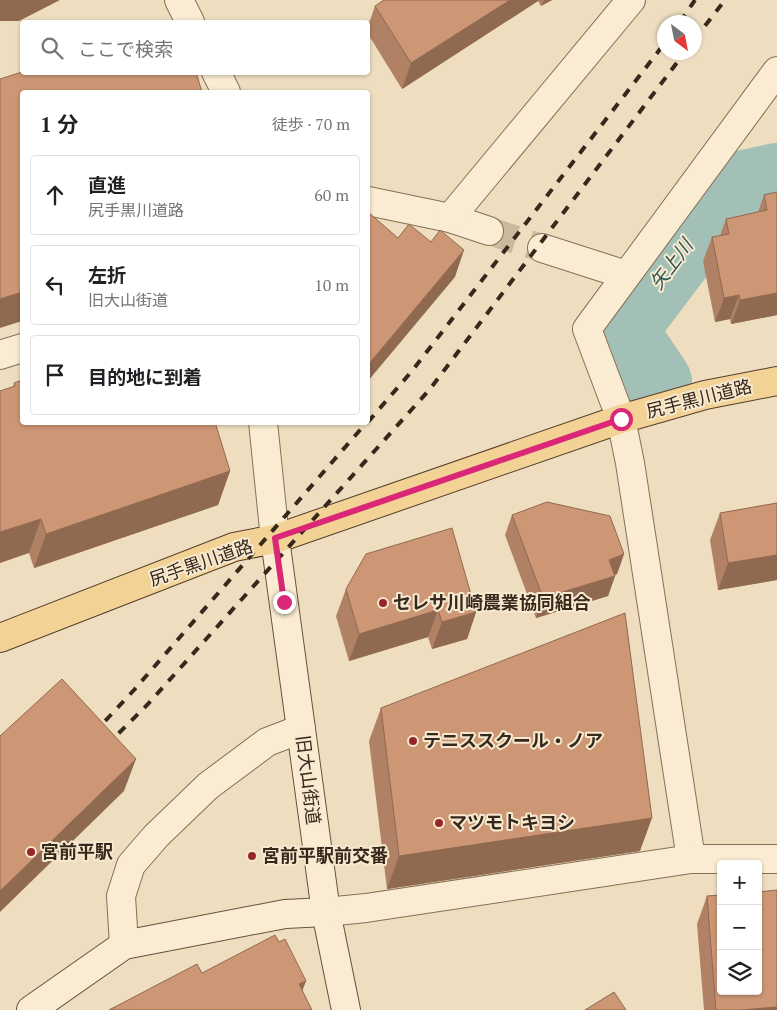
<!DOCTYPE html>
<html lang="ja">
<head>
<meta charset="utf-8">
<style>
	body { margin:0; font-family:"PT Serif","Noto Sans JP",serif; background:#f6f6f6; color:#202124 }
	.controls { position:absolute; right:15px; bottom:15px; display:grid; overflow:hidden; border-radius:5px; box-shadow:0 1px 4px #0004 }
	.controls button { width:45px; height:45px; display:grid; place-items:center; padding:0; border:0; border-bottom:1px solid #e0e0e0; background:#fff; color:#202124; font:25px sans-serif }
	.compass { position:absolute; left:657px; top:15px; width:45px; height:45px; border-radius:50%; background:#fff; box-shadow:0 1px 4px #0004; rotate:148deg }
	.stop { position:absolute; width:15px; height:15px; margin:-11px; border:4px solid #db2777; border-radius:50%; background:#fff }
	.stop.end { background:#db2777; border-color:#fff; box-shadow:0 1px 5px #0008 }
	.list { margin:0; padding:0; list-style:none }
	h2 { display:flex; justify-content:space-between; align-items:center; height:65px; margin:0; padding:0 20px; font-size:21px }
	h2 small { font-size:16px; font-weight:400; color:#757577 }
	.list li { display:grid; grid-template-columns:32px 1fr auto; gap:15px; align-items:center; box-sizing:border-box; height:80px; margin:0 10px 10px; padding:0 10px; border:1px solid #e0e0e0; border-radius:5px }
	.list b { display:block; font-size:19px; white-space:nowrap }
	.list p { margin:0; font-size:16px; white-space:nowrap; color:#757577 }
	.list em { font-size:16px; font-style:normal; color:#757577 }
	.icon { flex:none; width:28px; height:28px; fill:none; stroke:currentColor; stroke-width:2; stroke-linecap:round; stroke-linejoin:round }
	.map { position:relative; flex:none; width:777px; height:1010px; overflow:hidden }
	.search { position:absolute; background:#fff; box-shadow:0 1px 4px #0004; left:20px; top:20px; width:350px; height:55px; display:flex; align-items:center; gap:12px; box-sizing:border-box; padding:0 18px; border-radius:5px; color:#757577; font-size:19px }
	.panel { position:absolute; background:#fff; box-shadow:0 1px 4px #0004; left:20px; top:90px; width:350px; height:335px; border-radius:5px }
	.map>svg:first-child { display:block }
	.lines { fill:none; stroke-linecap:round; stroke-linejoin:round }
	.river { stroke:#a2c0b6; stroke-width:72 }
	.street-tunnel { stroke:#c9ba9e; stroke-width:28; stroke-dasharray:28 14; stroke-linecap:butt }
	.street-casing { stroke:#876f57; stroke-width:30 }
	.secondary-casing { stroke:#69503b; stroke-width:30 }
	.primary-casing { stroke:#553d2c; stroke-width:30 }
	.street { stroke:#f9ecd2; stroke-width:28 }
	.secondary { stroke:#f9ecd2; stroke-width:28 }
	.primary { stroke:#f3d296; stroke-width:28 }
	.rail { stroke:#36281c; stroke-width:4; stroke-dasharray:9 9; stroke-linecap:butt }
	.wall { fill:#b08164 }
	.shaded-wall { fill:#906951 }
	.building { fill:#cd9674; stroke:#906951 }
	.route { stroke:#db2777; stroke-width:6 }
	.poi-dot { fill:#97262b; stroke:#f6e9cf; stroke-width:2 }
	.labels { text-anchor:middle; stroke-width:4; stroke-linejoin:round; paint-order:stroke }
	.street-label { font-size:18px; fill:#36281c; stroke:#f6e9cf }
	.poi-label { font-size:18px; font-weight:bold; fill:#36281c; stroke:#f6e9cf; text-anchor:start }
	.water-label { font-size:19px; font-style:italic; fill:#2b5652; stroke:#f6e9cf }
</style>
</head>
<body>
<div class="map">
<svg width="777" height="1010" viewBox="0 0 777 1010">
	<rect width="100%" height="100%" fill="#eedebf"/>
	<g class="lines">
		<polyline class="river" points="656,382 621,330 727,190 777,179"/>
		<polyline class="street-tunnel" points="489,231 542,248"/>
		<defs>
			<g id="street">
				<polyline points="179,0 190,22"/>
				<polyline points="216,72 226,92"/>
				<polyline points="368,201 450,218 489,231"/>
				<polyline points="450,218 631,0"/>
				<polyline points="542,248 626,275"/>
				<polyline points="0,355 22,348"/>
				<polyline points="263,422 275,539"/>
				<polyline points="691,859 630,463 621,419 587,329 777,71"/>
				<polyline points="326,912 366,908 691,859 777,859"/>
				<polyline points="124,945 121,896 131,865 156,836 208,786 267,742 301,729"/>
			</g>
			<g id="secondary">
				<polyline points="275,539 326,912 346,1010"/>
				<polyline points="31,1010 124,945 285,914 326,912"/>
			</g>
			<polyline id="primary" points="0,638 234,547 275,539 621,419 705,395 777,381"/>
		</defs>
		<use href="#street" class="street-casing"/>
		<use href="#secondary" class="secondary-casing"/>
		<use href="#primary" class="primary-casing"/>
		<use href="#street" class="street"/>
		<use href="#secondary" class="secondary"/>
		<use href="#primary" class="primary"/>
		<g class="rail">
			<polyline points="680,22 695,0"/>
			<polyline points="694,40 725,0"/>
			<polyline points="368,422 412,371 664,44"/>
			<polyline points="93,734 134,690 367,422"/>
			<polyline points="106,746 148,704 430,389 685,52"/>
		</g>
	</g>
	<g class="wall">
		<polygon points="384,0 552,0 541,6 538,1 402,89 368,34 368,26 375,6"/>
		<polygon points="777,192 777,315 731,324 730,319 715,322 703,261 712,237 720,236 726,219 758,212 764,195"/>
		<polygon points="14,383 230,471 218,505 34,568 29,553 13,387"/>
		<polygon points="777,503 777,580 718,590 710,540 720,513"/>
		<polygon points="512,515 624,554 617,574 615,575 615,576 608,596 536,618 505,535"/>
		<polygon points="346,589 476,612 467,639 432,649 428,637 349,661 336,616"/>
		<polygon points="381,708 640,851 387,889 369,741"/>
		<polygon points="707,896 777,1010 704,1010 697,924"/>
	</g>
	<g class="shaded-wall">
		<polygon points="0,0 60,0 19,21 0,21"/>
		<polygon points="510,0 539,0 538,1 402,89 411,63"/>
		<polygon points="544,0 552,0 541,6"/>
		<polygon points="464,250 455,277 368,381 368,365"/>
		<polygon points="22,292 22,321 0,328 0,299"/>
		<polygon points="777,293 777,315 731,324 740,300"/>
		<polygon points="739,295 730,319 715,322 724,298"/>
		<polygon points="230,471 218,505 34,568 46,534"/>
		<polygon points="41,519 29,553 0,563 0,532"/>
		<polygon points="624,554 617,574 602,580 609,560"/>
		<polygon points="777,555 777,580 718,590 728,563"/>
		<polygon points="615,576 608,596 536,618 543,598"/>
		<polygon points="438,610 428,637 349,661 359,634"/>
		<polygon points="476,612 467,639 432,649 442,622"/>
		<polygon points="136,759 124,791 0,912 0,891"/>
		<polygon points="652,818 640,851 387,889 399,856"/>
		<polygon points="306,981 295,1010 299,984"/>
		<polygon points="777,1007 777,1010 740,1010"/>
	</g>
	<g class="building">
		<polygon points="384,0 510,0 411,63 375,6"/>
		<polygon points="22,72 196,72 202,92 22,92 22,165 21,166 22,172 22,292 0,299 0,79"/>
		<polygon points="777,192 777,293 740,300 739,295 724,298 712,237 729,234 726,219 767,210 764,195"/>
		<polygon points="368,212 398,238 409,224 431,242 440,230 464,250 368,365"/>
		<polygon points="22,380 22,422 215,422 230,471 46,534 41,519 0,532 0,391 15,386 14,383"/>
		<polygon points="547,502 610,516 624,554 609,560 615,576 543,598 512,515"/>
		<polygon points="777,503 777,555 728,563 720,513"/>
		<polygon points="452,528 476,612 442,622 438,610 359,634 346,589 366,554"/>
		<polygon points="625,613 652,818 399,856 381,708"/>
		<polygon points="62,679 136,759 0,891 0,736"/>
		<polygon points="777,890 777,1007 740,1010 716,1010 707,896 721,895 721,991 758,991 758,892"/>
		<polygon points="275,935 279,942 285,939 306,981 299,984 312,1010 109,1010 197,964 202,973"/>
		<polygon points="614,992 626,1010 585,1010"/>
	</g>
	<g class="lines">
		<polyline class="route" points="284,602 275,538 621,419"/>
	</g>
	<g class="poi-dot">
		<circle cx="383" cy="603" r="5"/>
		<circle cx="413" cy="741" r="5"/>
		<circle cx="439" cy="823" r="5"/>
		<circle cx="31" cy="852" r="5"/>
		<circle cx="252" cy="856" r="5"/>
	</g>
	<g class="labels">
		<g class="street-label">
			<text transform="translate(699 399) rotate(-14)" y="6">尻手黒川道路</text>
			<text transform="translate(201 563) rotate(-19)" y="6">尻手黒川道路</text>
			<text transform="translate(308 780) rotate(83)" y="6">旧大山街道</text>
		</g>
		<g class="poi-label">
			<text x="393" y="609">セレサ川崎農業協同組合</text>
			<text x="423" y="747">テニススクール・ノア</text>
			<text x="449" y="829">マツモトキヨシ</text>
			<text x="41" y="858">宮前平駅</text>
			<text x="262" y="862">宮前平駅前交番</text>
		</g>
		<g class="water-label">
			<text transform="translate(671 264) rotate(-53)" y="7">矢上川</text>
		</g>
	</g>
</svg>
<div class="controls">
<button>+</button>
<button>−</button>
<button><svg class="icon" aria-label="layers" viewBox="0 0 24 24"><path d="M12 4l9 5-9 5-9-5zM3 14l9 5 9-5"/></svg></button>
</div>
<svg class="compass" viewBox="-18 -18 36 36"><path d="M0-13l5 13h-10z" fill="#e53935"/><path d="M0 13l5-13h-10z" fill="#757577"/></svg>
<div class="stop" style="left:621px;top:419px"></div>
<div class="stop end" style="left:284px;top:602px"></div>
<div class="search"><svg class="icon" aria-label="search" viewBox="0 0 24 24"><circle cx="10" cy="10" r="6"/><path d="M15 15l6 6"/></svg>ここで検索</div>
<section class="panel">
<h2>1 分<small>徒歩 · 70 m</small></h2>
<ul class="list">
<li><svg class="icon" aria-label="ahead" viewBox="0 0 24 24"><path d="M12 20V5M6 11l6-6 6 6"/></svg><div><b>直進</b><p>尻手黒川道路</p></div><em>60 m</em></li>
<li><svg class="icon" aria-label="left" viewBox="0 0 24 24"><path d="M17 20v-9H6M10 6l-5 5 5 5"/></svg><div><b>左折</b><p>旧大山街道</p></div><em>10 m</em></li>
<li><svg class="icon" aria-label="arrive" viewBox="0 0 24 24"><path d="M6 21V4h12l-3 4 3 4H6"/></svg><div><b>目的地に到着</b></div></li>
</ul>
</section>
</div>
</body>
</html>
